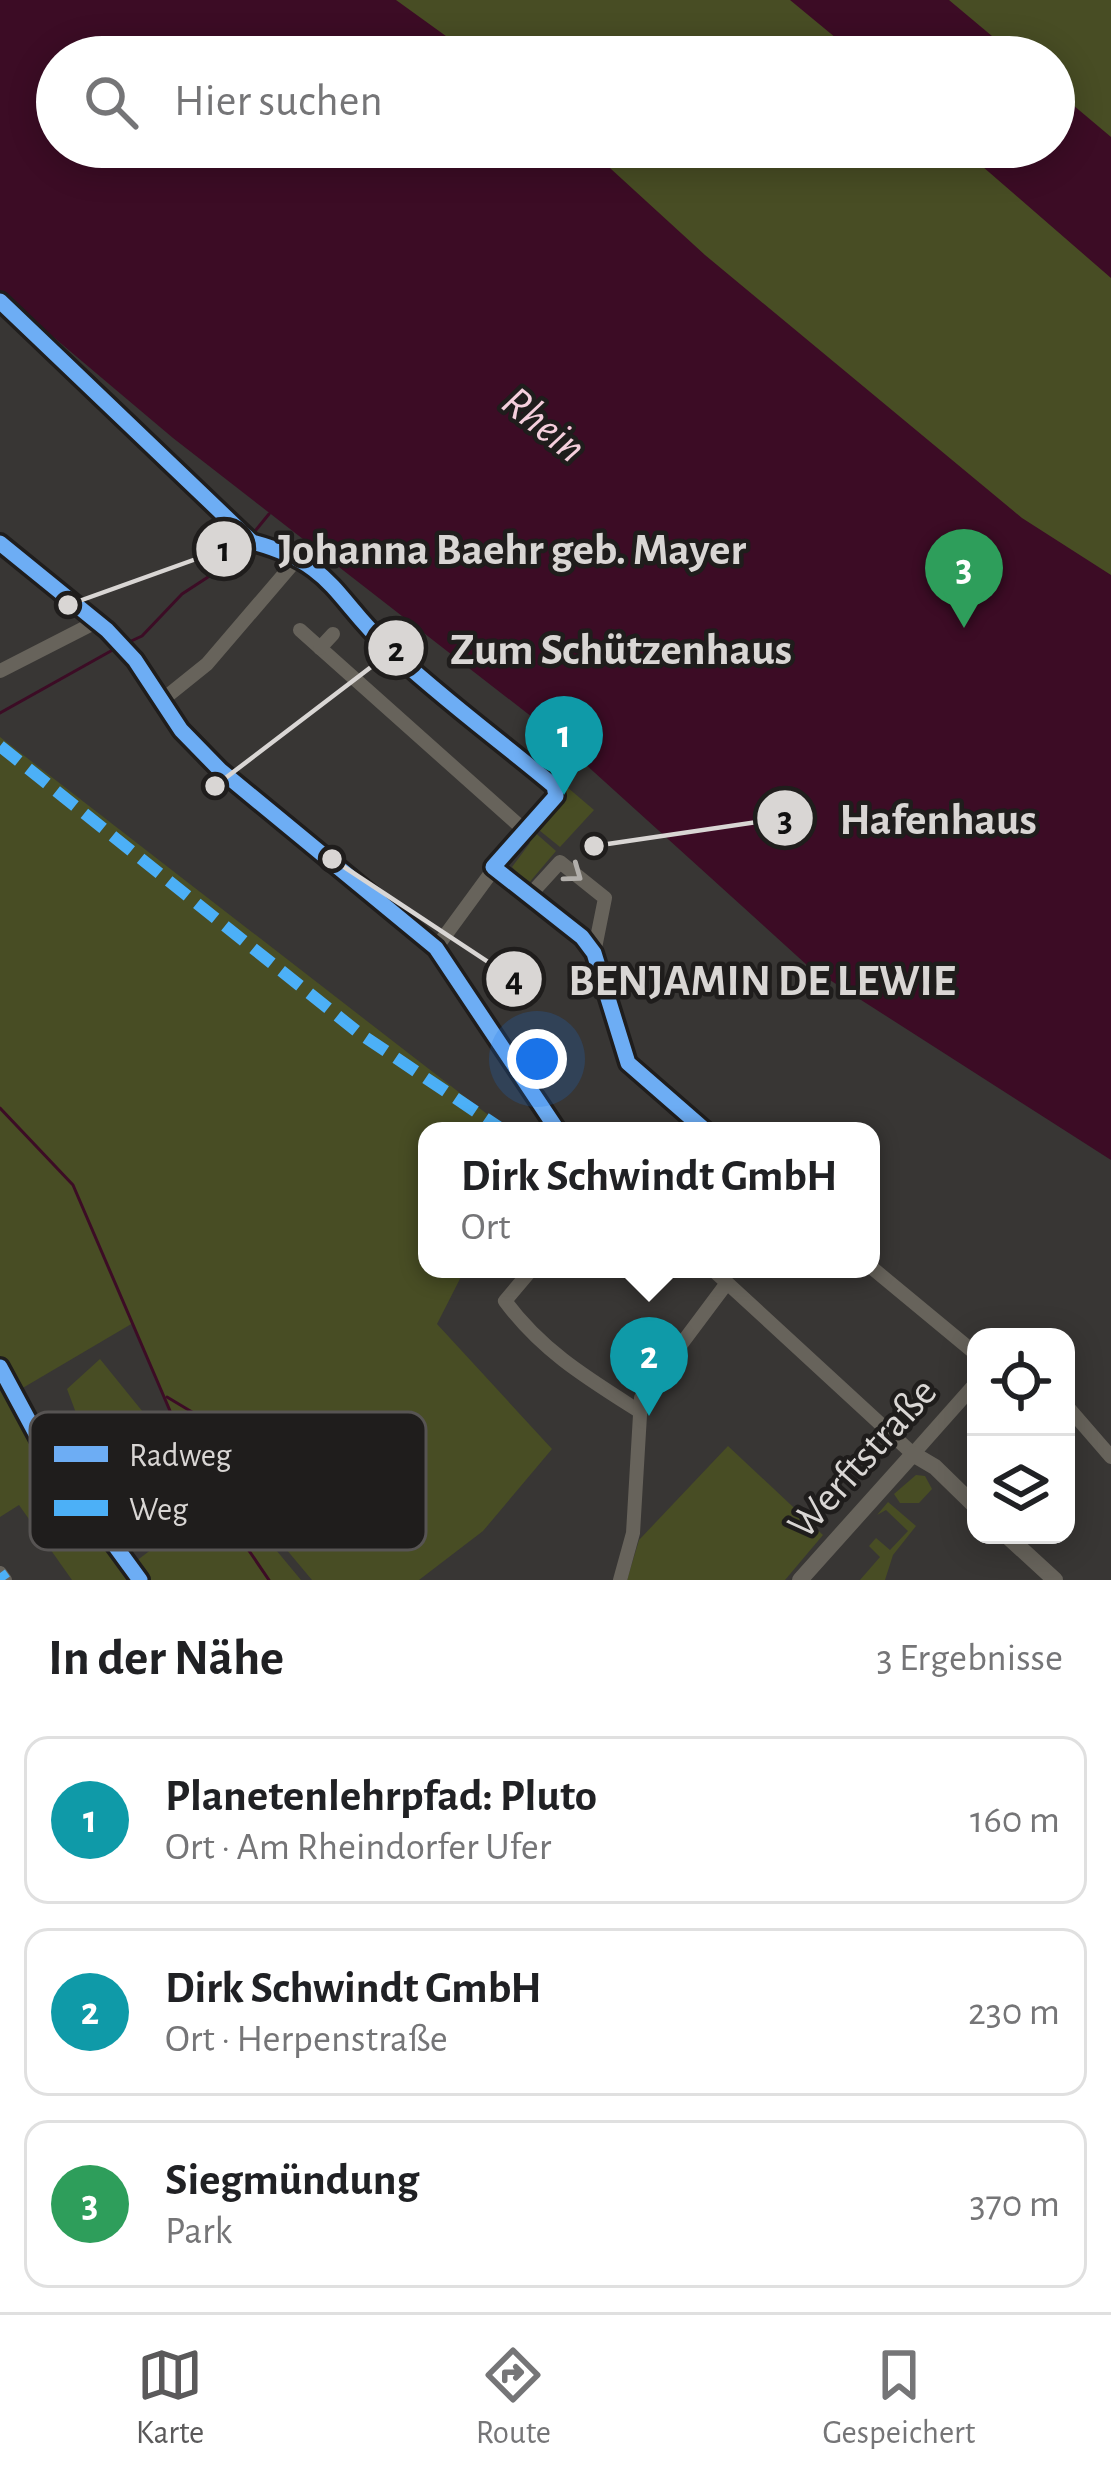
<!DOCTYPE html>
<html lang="de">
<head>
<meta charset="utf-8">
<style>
	body { margin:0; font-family:"Alegreya Sans",sans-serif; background:#f2f2f2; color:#202124 }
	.controls { position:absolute; right:36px; bottom:36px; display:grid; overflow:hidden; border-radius:24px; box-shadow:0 6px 30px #0003 }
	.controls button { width:108px; height:108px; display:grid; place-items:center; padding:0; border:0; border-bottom:3px solid #e0e0e0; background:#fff; color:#202124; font:60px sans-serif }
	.you { position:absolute; left:537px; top:1059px; width:42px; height:42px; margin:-30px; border:9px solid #fff; border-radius:50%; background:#1a73e8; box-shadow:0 0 0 18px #1a73e833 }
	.badge { display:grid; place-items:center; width:78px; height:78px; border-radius:50%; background:#5a595a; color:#fff; font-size:39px; font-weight:700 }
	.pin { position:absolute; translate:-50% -99px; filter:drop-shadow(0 3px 6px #0008) }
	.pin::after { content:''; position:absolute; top:63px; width:42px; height:36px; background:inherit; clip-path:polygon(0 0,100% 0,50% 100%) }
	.popup { position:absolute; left:418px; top:1122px; width:462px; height:156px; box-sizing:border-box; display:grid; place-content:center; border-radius:24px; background:#fff; filter:drop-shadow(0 3px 9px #0005); font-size:39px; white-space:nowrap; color:#757577 }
	.popup b { font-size:45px; color:#202124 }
	.popup::after { content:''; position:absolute; left:50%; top:100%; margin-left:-24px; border:24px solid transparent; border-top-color:#fff }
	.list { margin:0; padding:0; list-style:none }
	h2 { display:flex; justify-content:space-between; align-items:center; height:156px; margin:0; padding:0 48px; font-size:51px }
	h2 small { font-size:39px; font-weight:400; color:#757577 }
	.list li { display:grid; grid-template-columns:78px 1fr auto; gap:36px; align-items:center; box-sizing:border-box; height:168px; margin:0 24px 24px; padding:0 24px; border:3px solid #e0e0e0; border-radius:24px }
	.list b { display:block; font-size:45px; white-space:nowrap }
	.list p { margin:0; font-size:39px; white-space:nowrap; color:#757577 }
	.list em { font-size:39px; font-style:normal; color:#757577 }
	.icon { flex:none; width:66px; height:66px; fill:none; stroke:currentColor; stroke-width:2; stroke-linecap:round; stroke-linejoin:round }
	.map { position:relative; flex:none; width:1111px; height:1580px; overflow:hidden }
	.search { position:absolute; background:#fff; box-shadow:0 6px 30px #0003; left:36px; right:36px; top:36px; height:132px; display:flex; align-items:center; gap:30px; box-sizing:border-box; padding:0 42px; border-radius:66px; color:#757577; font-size:45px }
	.sheet { height:732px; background:#fff }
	nav { display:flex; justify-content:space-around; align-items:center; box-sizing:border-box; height:168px; border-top:3px solid #e0e0e0; background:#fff; font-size:33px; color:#757577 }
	nav a { display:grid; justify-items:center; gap:6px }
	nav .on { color:#5a595a }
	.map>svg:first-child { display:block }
	.green { fill:#484d24 }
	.water { fill:#3c0c25 }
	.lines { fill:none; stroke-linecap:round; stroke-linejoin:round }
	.stream { stroke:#3c0c25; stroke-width:3 }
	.minor { stroke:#67635b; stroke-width:14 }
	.tertiary { stroke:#67635b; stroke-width:16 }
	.quiet { stroke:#4cb0f7; stroke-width:12; stroke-dasharray:24 12; stroke-linecap:butt }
	.cycleway-casing { stroke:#1f1d1c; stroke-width:22 }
	.cycleway { stroke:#6dadf4; stroke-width:15 }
	.oneway { stroke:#b1aeaa }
	.labels { text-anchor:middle; stroke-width:9; stroke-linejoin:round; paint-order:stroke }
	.street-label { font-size:42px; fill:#d9d6d4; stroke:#1f1d1c }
	.water-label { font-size:45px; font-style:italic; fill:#f5cfdd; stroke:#1f1d1c }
	.key { fill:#1f1d1c; stroke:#575453; stroke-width:3 }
	.key-label { font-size:33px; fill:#d9d6d4 }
	.leader { fill:none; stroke:#d9d6d4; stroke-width:4.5 }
	.callout-dot { fill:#d9d6d4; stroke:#1f1d1c; stroke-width:4.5 }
	.mark-label { font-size:36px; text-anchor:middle; font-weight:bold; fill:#111 }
	.callout-label { font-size:45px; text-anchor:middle; font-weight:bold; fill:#d9d6d4; stroke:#1f1d1c; stroke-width:9; stroke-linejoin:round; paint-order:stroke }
</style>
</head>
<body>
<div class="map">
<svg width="1111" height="1580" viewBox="0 0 1111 1580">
	<rect width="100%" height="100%" fill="#383634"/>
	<g class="green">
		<polygon points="44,0 1111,0 1111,860 225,147 1054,147 1054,57 114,57"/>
		<polygon points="0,737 500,1124 495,1131 427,1131 427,1269 465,1269 437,1324 552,1449 483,1531 419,1580 312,1580 250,1506 211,1497 196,1477 133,1323 21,1389 0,1361"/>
		<polygon points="567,787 594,810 560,847 534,826"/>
		<polygon points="531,829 556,851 528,884 512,867 530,843 523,837"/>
		<polygon points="100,1359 168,1443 143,1461 133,1461 124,1450 105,1448 76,1413 67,1389"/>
		<polygon points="0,1382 45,1465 132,1580 72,1580 19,1505 0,1517"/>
		<polygon points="728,1446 823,1535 785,1580 627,1580 639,1540"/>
		<polygon points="916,1475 925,1476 932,1489 919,1503 900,1503 894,1494"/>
		<polygon points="888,1502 916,1526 893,1555 885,1580 860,1580 880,1557 869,1546 876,1538 890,1550 908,1531 886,1510 877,1515"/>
		<polygon points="212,1503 242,1509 301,1580 149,1580 135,1562"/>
	</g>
	<g class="water">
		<polygon points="0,0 396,0 475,57 57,57 57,147 587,147 705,255 1022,518 1111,575 1111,1160 808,966 541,724 173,438 0,292"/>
		<polygon points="790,0 949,0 1017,57 859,57"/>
		<polygon points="1054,89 1111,137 1111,278 960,147 1054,147"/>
	</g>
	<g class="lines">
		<g class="stream">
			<polyline points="127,643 142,636 182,594 228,564 269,514"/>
			<polyline points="0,713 118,647"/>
			<polyline points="0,1108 73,1185 198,1476 269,1580"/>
			<polyline points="167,1397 202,1418 202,1449 229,1493"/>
		</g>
		<g class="minor">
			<polyline points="0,543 107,630 135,660 181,730 220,770 436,948 558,1131"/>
			<polyline points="300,630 523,829 436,948"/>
			<polyline points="320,648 333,634"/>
			<polyline points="0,671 96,622"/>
			<polyline points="161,701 207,664 291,566"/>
			<polyline points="493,867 582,937 594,953 628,1063 706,1131"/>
			<polyline points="529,896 560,862 605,898 594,953"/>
			<polyline points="871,1267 976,1354"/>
			<path d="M532,1269L505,1301C542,1351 587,1378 639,1411"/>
			<polyline points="712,1269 913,1454 976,1383"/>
			<polyline points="0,1367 43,1447 140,1580"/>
			<polyline points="1066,1405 1111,1457"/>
			<polyline points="0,1573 5,1580"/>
			<polyline points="620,1580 633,1533 641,1398 727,1283"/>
		</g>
		<g class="tertiary">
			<polyline points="1006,1535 1055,1580"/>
			<polyline points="800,1580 913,1454 935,1467 976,1507"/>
		</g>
		<g class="quiet">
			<polyline points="0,746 359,1033 500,1128"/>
			<polyline points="0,1573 5,1580"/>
		</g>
		<defs>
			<g id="cycleway">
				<path d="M0,301L252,542C334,564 333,596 388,648C440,697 499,740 554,786L556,796L493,867L582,937L594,953L628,1063L706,1131"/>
				<polyline points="0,543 107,630 135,660 181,730 220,770 436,948 558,1131"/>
				<polyline points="0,1367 43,1447 140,1580"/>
			</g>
		</defs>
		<use href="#cycleway" class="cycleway-casing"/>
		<use href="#cycleway" class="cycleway"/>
	</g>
	<defs><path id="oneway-chevron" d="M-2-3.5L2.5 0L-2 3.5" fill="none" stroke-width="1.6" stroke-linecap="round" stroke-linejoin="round" transform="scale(3)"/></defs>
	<use class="oneway" href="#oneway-chevron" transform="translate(574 874) rotate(36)"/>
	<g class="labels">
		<g class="street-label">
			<text transform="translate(861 1457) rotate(-48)" y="15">Werftstraße</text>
		</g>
		<g class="water-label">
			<text transform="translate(545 423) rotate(39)" y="16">Rhein</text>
		</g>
	</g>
	<rect x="30" y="1412" width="396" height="138" rx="18" class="key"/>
	<rect x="54" y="1446" width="54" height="16" fill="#6dadf4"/>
	<rect x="54" y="1500" width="54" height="16" fill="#4cb0f7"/>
	<g class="key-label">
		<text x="129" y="1466">Radweg</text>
		<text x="129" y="1520">Weg</text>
	</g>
	<path class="leader" d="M68 605L224 549M215 786L396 648M594 846L785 818M332 859L514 979"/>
	<g class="callout-dot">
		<circle cx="68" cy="605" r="12"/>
		<circle cx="215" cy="786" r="12"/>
		<circle cx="594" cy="846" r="12"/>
		<circle cx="332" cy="859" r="12"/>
		<circle cx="224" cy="549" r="30"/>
		<circle cx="396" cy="648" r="30"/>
		<circle cx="785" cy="818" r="30"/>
		<circle cx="514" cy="979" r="30"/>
	</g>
	<g class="mark-label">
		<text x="224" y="561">1</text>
		<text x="396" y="661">2</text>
		<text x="785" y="831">3</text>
		<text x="514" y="991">4</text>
	</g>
	<g class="callout-label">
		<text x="512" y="564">Johanna Baehr geb. Mayer</text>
		<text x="621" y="664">Zum Schützenhaus</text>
		<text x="938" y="834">Hafenhaus</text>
		<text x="762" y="995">BENJAMIN DE LEWIE</text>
	</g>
</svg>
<div class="controls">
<button><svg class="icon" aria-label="locate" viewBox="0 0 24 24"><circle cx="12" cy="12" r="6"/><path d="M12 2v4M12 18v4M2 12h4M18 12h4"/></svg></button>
<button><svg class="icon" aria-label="layers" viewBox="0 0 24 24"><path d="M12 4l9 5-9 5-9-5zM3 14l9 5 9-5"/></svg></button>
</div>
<div class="you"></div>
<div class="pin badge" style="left:564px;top:795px;background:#0f9aa8">1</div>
<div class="pin badge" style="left:649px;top:1416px;background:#0f9aa8">2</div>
<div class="popup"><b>Dirk Schwindt GmbH</b>Ort</div>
<div class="pin badge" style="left:964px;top:628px;background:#2e9e5b">3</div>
<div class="search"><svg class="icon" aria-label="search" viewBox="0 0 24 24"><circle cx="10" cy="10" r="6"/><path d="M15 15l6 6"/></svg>Hier suchen</div>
</div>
<section class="sheet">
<h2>In der Nähe<small>3 Ergebnisse</small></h2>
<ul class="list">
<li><span class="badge" style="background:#0f9aa8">1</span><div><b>Planetenlehrpfad: Pluto</b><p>Ort · Am Rheindorfer Ufer</p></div><em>160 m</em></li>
<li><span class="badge" style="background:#0f9aa8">2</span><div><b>Dirk Schwindt GmbH</b><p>Ort · Herpenstraße</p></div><em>230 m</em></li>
<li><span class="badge" style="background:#2e9e5b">3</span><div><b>Siegmündung</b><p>Park</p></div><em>370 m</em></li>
</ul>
</section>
<nav>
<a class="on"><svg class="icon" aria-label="map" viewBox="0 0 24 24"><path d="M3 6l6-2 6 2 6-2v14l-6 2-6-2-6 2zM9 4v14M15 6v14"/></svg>Karte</a>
<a><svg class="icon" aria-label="directions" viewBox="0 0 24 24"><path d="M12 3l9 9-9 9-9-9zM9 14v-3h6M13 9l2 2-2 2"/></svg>Route</a>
<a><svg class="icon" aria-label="saved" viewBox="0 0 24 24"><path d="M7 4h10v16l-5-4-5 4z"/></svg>Gespeichert</a>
</nav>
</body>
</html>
